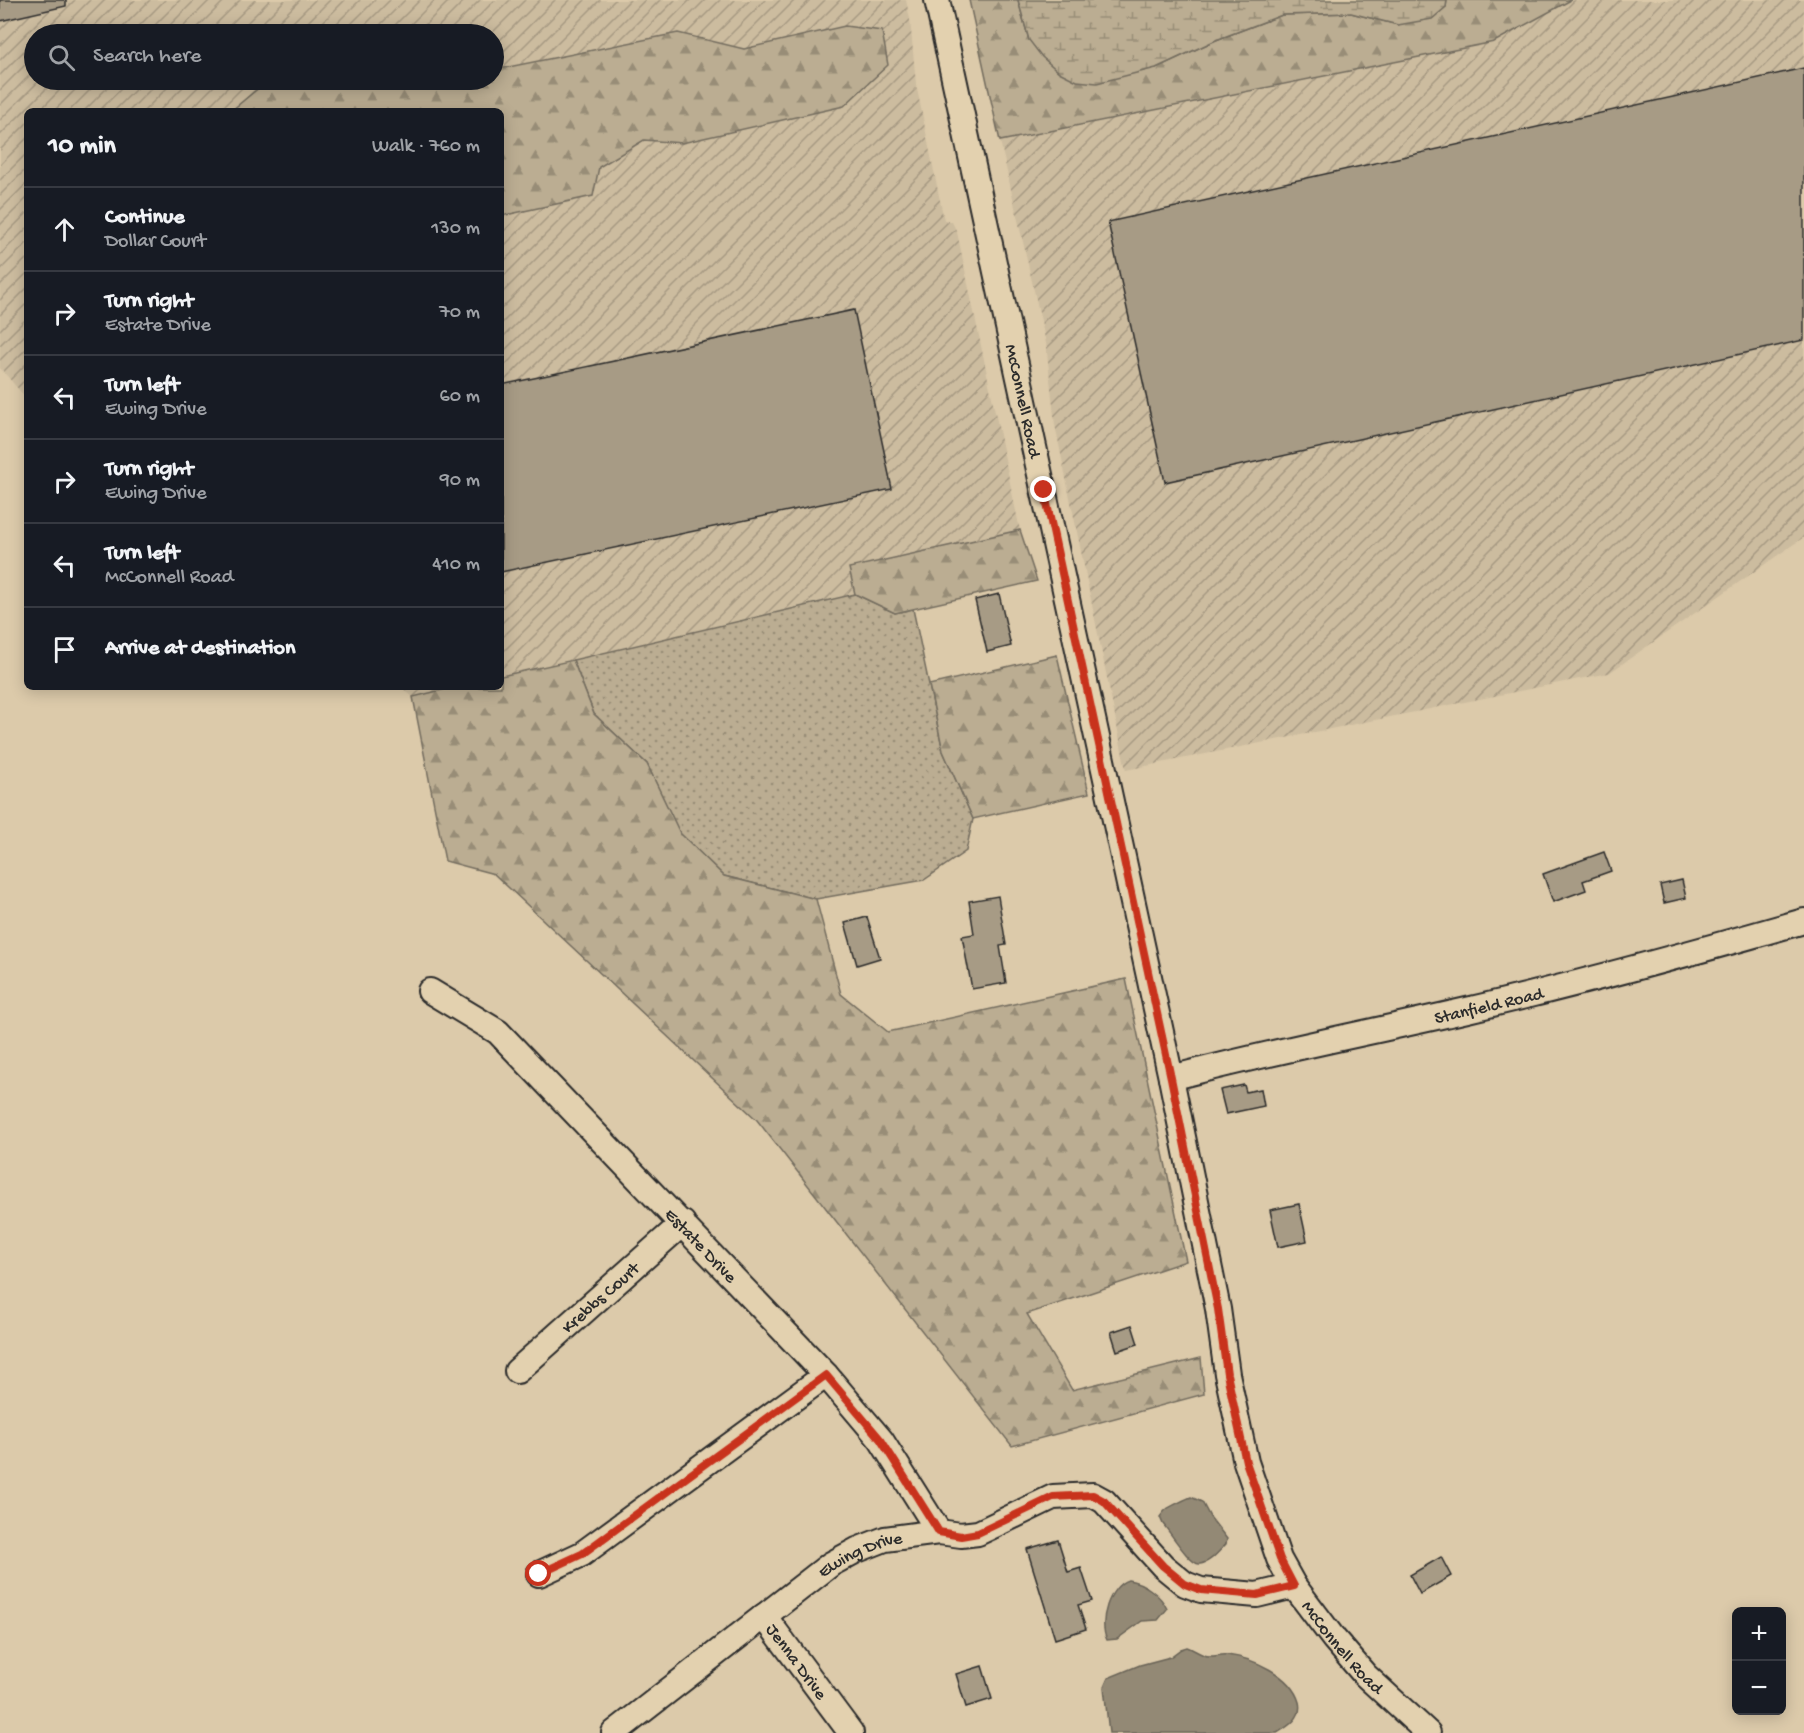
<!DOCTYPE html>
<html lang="en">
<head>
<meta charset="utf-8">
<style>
	body { margin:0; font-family:"Gochi Hand",sans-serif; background:#242831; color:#f1f3f6 }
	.controls { position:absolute; right:18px; bottom:18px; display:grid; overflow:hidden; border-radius:9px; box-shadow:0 3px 15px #0003 }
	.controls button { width:54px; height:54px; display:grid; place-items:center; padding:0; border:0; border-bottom:2px solid #363941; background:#171b24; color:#f1f3f6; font:30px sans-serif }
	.stop { position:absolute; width:18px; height:18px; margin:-14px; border:4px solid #c8321e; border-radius:50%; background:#fff }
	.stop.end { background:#c8321e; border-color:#fff; box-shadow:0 2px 6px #0008 }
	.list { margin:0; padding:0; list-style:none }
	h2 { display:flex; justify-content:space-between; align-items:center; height:78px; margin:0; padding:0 24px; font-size:26px }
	h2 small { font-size:20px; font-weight:400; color:#9ea1a6 }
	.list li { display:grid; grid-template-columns:39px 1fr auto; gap:18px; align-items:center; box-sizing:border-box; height:84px; padding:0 24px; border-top:2px solid #363941 }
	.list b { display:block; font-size:22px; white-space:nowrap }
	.list p { margin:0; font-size:20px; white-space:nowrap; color:#9ea1a6 }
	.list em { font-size:20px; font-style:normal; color:#9ea1a6 }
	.icon { flex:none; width:33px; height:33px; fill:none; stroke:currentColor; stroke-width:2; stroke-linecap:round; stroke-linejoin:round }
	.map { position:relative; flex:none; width:1804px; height:1733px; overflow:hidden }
	.search { position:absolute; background:#171b24; box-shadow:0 3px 15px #0003; left:24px; top:24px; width:480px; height:66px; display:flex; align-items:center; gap:15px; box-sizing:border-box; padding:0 21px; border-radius:33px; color:#9ea1a6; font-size:22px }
	.panel { position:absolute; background:#171b24; box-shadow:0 3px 15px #0003; left:24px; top:108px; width:480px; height:582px; border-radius:9px }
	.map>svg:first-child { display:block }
	.industrial { fill:url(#industrial-furrows); fill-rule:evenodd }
	.grass { fill:url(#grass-dots); stroke:#736c5e; stroke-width:1.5 }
	.forest { fill:url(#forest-firs); stroke:#736c5e; stroke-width:1.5 }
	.wetland { fill:url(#wetland-marsh); stroke:#736c5e; stroke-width:1.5 }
	.water { fill:#938975; stroke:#696357; stroke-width:1.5 }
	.building { fill:#a79b85; stroke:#2b2b2b; stroke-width:1.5 }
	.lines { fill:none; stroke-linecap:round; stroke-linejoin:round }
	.minor-casing { stroke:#2b2b2b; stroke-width:28 }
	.minor { stroke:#e3d1af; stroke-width:24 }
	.route { stroke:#c8321e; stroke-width:8 }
	.labels { text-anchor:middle; stroke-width:4.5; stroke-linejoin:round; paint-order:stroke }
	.street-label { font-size:18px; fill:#2b2b2b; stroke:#e3d1af }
</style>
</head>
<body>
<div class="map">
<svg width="1804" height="1733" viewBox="0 0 1804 1733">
	<defs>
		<pattern id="industrial-furrows" width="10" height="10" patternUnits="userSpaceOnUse" patternTransform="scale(1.5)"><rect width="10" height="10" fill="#ccbc9f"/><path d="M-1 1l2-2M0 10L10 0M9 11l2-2" fill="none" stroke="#a69982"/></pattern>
		<pattern id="grass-dots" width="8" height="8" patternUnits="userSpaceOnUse" patternTransform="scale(1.5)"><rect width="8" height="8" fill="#bbad92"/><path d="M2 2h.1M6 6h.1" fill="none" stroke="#988d77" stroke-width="1.8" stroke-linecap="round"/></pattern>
		<pattern id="forest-firs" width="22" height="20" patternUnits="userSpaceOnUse" patternTransform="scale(1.5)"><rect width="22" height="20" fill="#bbad92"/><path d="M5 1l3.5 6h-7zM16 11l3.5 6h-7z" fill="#988d77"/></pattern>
		<pattern id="wetland-marsh" width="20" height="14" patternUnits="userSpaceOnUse" patternTransform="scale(1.5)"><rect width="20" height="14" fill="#bbad92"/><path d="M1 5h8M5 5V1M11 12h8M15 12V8" fill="none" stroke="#988d77"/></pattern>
	</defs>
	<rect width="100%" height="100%" fill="#dccaaa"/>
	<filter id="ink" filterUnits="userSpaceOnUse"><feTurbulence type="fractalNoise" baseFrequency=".0167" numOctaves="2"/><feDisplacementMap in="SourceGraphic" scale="12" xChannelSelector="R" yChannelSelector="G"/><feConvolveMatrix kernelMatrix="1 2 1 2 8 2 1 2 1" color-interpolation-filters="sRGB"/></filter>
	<g filter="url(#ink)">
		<g class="industrial">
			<path d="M0,0H906L910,19L916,84L944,220L952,222L957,232L1020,530L849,568L855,594L501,676V111H27V399L0,368ZM34,34H494V80H34Z"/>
			<polygon points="1571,0 1804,0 1804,537 1609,673 1126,770 1055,425 1046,343 1000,141 1494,42"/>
			<polygon points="401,687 454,687 413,697"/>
		</g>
		<polygon class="grass" points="855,594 895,613 913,609 943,751 973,819 966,851 924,880 816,899 724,876 679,833 647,764 594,714 573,660"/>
		<g class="forest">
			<polygon points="969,0 1018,0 1029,40 1156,68 1216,40 1282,15 1351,13 1398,25 1446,7 1447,0 1571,0 1494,42 1000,141"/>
			<polygon points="845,26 882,31 888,65 844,106 682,143 644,140 599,167 593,196 501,216 501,111 231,111 261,86 286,80 494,80 494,70 678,33 744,49"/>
			<polygon points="1020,530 1037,581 895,613 855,594 849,568"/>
			<polygon points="1057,655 1089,793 973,819 943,751 929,685"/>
			<polygon points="573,660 594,714 647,764 680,833 724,876 816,899 841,994 888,1032 1126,979 1186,1261 1027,1314 1072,1390 1201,1358 1204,1394 1012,1446 757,1120 494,874 445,861 413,697 454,687 501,687 501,676"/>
		</g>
		<polygon class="wetland" points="1018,0 1447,0 1446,7 1432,19 1398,25 1351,13 1282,15 1216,40 1156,68 1097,83 1077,81 1059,72 1042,57 1029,40"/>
		<g class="water">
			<path d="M1191,1497L1202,1502L1210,1517L1227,1539L1226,1544C1219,1551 1210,1563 1200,1564C1191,1566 1170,1532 1163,1524L1160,1517C1162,1514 1164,1511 1167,1509C1169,1507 1188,1498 1191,1497Z"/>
			<path d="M1128,1580C1143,1582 1161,1595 1167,1609L1158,1620L1142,1621L1117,1639L1107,1640C1098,1622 1109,1586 1128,1580Z"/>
			<path d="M1187,1647C1193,1649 1198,1653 1204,1655C1211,1658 1220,1654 1227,1655C1253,1658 1291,1675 1299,1702C1303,1717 1289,1726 1277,1733H1109L1104,1687L1108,1678L1140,1665L1170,1657L1181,1649Z"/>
		</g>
		<g class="building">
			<polygon points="0,0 66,0 66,6 0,21"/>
			<polygon points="1804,68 1804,340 1165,482 1108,222"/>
			<polygon points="854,310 892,489 501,572 501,385"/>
			<polygon points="999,594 1011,646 987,652 975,600"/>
			<polygon points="1604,852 1611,871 1583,881 1586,890 1553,902 1543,874"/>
			<polygon points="1682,880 1686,898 1664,903 1660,885"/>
			<polygon points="998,896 1006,945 1000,946 1006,983 972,989 962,936 974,934 969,901"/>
			<polygon points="867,917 880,958 857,965 845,923"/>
			<polygon points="1244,1085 1246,1092 1261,1089 1264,1106 1226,1114 1220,1090"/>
			<polygon points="1299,1204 1307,1241 1278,1247 1270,1210"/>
			<polygon points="1132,1325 1138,1344 1117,1351 1111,1332"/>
			<polygon points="1058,1540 1068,1572 1081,1568 1092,1601 1078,1605 1086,1629 1055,1639 1027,1549"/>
			<polygon points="1441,1557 1451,1576 1420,1594 1410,1575"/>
			<polygon points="982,1666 992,1699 966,1707 956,1674"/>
		</g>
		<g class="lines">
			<defs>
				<g id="minor">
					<path id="s1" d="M937,0L1171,1078L1218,1309L1227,1374L1246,1462L1279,1559L1294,1586L1334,1639L1365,1675L1428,1733"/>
					<path id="s2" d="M430,991L498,1032L826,1375L881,1440L939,1532"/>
					<path id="s3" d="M1171,1078C1268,1052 1368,1033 1467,1010C1580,984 1692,953 1804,921"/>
					<path id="s4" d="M517,1371L683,1223"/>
					<polyline points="539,1574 582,1554 826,1375"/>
					<path id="s5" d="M764,1616L851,1733"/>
					<path id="s6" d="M614,1733L831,1564L857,1550L885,1539L939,1532L961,1535L978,1533L1053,1497L1093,1495L1104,1501L1163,1566L1185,1584L1201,1590L1257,1595L1294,1586"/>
				</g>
			</defs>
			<use href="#minor" class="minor-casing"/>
			<use href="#minor" class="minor"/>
		</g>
	</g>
	<g class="lines" filter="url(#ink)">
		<polyline class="route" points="539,1574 582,1554 826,1375 881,1440 939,1532 961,1536 978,1533 1053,1497 1093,1495 1104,1501 1163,1566 1185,1584 1201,1590 1257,1595 1294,1586 1280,1559 1246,1462 1227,1374 1218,1309 1171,1078 1044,490"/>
	</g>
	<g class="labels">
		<g class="street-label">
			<text dy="6" stroke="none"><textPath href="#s1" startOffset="410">McConnell Road</textPath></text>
			<text dy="6" stroke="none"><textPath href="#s3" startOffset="326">Stanfield Road</textPath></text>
			<text dy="6" stroke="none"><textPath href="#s2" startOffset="374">Estate Drive</textPath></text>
			<text dy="6" stroke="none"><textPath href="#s4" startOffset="111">Krebbs Court</textPath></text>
			<text dy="6" stroke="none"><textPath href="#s6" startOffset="306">Ewing Drive</textPath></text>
			<text dy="6" stroke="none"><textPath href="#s1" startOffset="1706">McConnell Road</textPath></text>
			<text dy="6" stroke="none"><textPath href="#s5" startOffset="56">Jenna Drive</textPath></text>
		</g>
	</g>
</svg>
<div class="controls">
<button>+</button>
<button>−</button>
</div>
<div class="stop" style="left:539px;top:1574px"></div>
<div class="stop end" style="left:1044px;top:490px"></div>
<div class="search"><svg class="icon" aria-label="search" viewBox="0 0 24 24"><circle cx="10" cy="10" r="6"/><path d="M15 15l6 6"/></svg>Search here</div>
<section class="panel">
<h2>10 min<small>Walk · 760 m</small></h2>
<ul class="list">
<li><svg class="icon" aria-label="ahead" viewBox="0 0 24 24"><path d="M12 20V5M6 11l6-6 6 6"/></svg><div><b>Continue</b><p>Dollar Court</p></div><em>130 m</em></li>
<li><svg class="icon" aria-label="right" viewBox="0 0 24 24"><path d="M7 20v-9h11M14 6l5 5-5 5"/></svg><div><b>Turn right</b><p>Estate Drive</p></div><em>70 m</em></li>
<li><svg class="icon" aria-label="left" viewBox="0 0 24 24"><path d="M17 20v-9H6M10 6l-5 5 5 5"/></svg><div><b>Turn left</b><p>Ewing Drive</p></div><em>60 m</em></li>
<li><svg class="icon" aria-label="right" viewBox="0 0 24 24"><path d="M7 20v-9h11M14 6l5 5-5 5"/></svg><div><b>Turn right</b><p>Ewing Drive</p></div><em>90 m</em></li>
<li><svg class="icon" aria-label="left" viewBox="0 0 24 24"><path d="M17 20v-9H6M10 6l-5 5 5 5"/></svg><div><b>Turn left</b><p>McConnell Road</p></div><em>410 m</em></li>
<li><svg class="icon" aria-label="arrive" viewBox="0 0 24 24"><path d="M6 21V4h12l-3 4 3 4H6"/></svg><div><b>Arrive at destination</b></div></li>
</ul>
</section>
</div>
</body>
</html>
